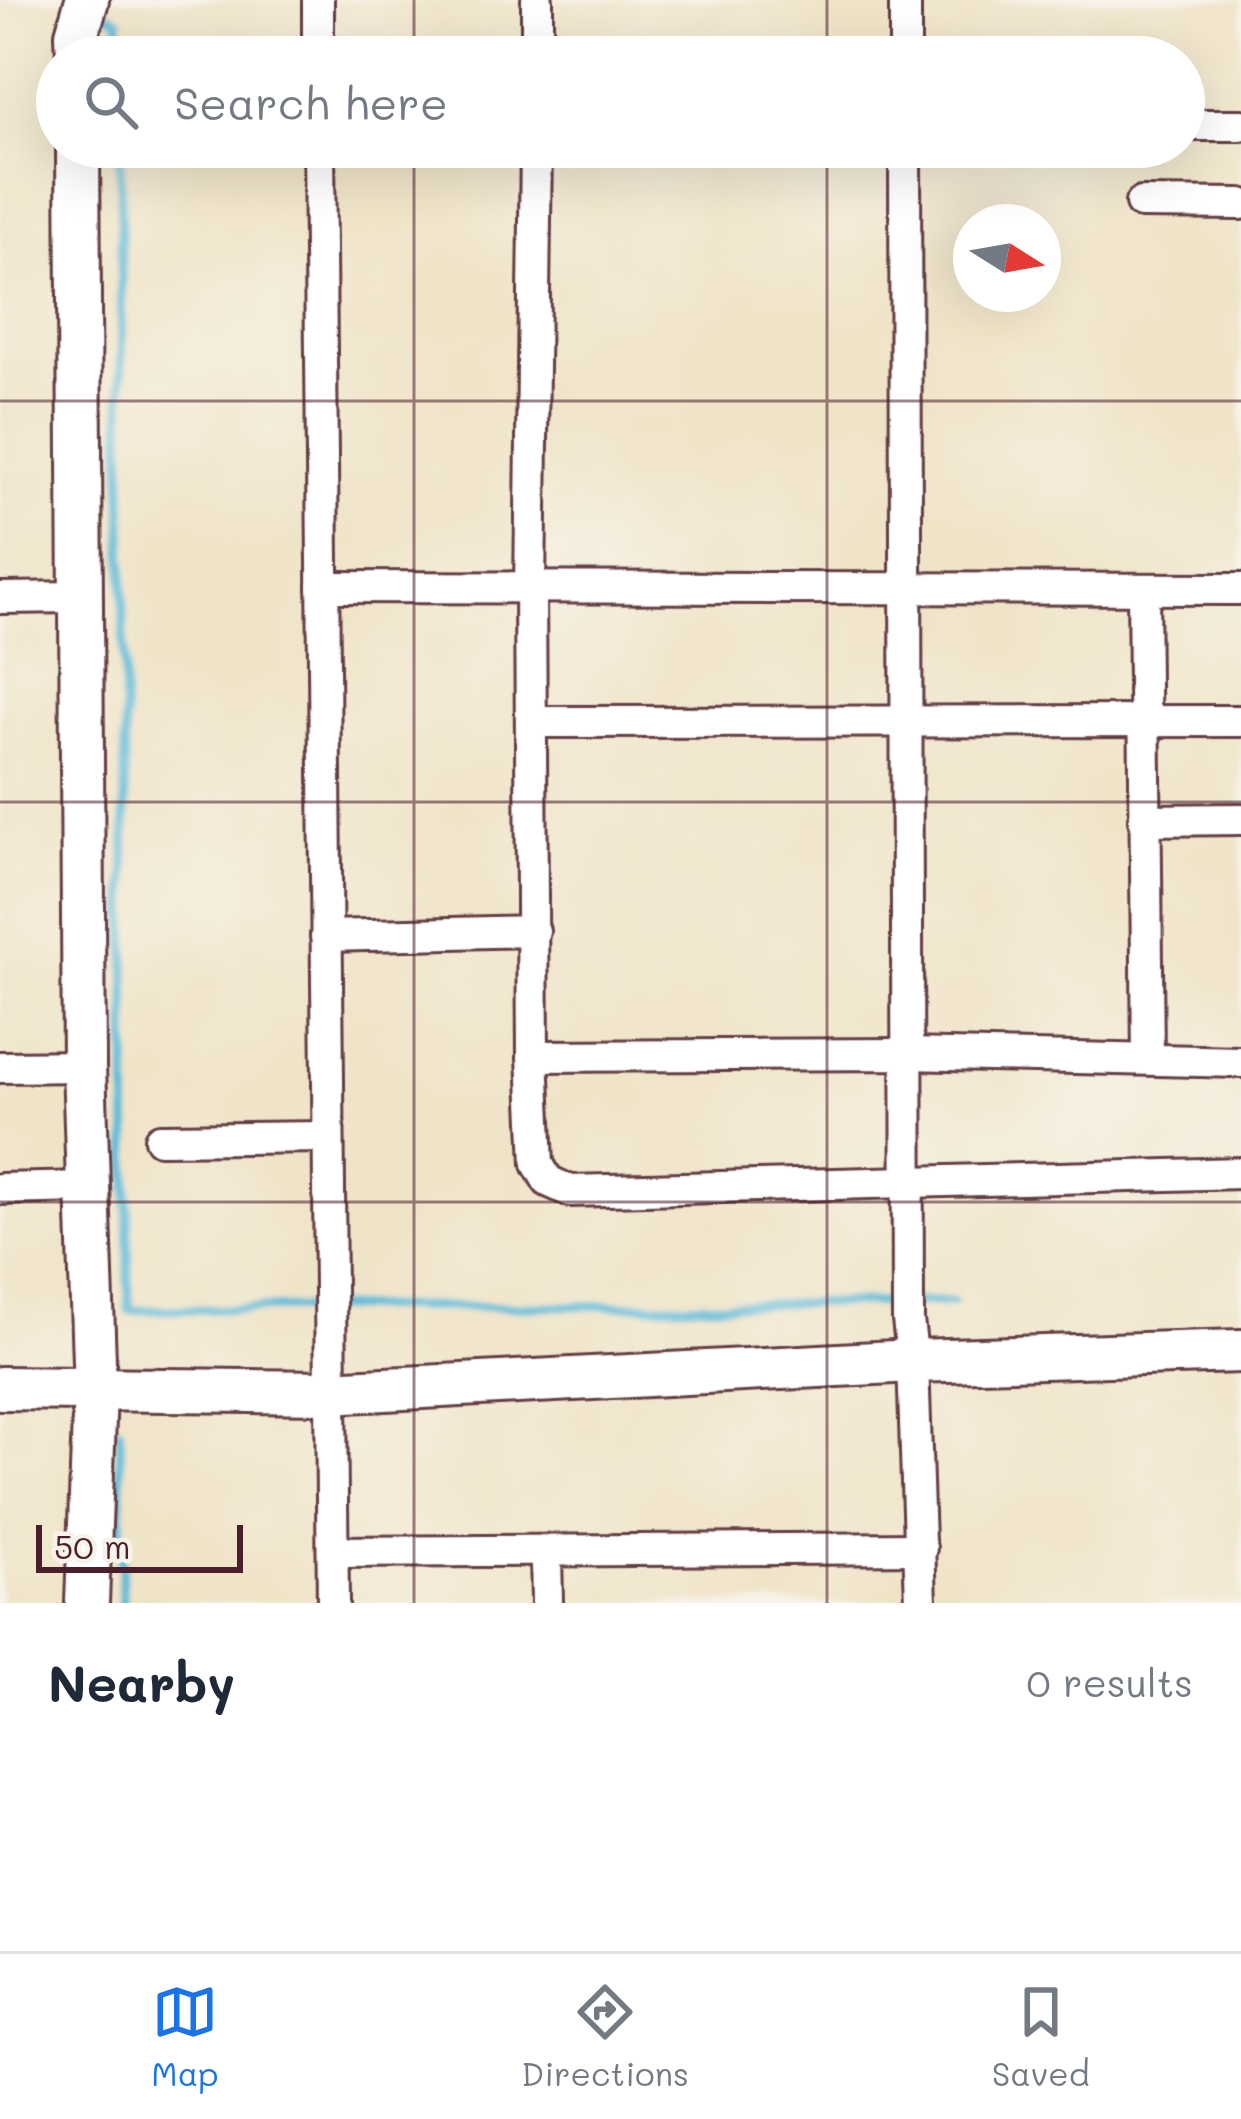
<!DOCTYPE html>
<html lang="en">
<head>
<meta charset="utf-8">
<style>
	body { margin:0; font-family:Mali,sans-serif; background:#f2f2f3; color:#1f2937 }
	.compass { position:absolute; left:953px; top:204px; width:108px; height:108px; border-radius:50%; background:#fff; box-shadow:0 12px 48px #0002; rotate:101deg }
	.scale { position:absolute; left:36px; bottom:30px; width:207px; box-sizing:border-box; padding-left:12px; border:6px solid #4a1f2b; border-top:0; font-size:33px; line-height:42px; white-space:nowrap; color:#4a1f2b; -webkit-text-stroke:9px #f7f3e8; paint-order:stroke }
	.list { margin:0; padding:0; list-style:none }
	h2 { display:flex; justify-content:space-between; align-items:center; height:156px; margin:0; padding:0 48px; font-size:51px }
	h2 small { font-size:39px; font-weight:400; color:#747a83 }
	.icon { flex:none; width:66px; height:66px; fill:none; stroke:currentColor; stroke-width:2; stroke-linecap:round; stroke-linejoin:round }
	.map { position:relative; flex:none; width:1241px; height:1603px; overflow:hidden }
	.search { position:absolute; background:#fff; box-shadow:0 12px 48px #0002; left:36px; right:36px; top:36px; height:132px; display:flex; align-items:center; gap:30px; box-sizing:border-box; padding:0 42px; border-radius:66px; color:#747a83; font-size:45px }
	.sheet { height:348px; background:#fff }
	nav { display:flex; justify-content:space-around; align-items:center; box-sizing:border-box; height:168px; border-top:3px solid #e0e1e3; background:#fff; font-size:33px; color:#747a83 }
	nav a { display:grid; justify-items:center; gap:6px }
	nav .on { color:#1a73e8 }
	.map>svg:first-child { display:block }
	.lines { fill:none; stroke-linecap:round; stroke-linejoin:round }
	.stream { stroke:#5bbbd9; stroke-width:9 }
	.street-casing { stroke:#633d43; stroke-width:36 }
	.secondary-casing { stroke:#633d43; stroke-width:48 }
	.street { stroke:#fff; stroke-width:30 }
	.secondary { stroke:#fff; stroke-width:42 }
	.grid { fill:none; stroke:#4a1f2b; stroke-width:3; stroke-opacity:0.55 }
</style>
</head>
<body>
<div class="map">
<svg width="1241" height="1603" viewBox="0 0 1241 1603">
	<rect width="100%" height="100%" fill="#f7f3e8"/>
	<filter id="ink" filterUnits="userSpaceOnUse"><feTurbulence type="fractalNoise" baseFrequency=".00833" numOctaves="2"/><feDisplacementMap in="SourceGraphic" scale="24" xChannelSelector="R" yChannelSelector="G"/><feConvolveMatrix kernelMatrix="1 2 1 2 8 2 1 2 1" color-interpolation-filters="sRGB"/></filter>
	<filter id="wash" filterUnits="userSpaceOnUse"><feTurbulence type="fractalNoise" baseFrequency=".004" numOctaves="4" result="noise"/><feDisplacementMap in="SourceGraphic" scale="48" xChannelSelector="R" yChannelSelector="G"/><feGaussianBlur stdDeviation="2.7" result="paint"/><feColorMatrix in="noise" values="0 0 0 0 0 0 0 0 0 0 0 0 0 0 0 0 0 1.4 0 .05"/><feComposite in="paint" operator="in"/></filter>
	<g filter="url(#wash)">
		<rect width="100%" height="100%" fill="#f0e4c8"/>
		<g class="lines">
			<g class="stream">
				<polyline points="98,9 119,20 119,57"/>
				<polyline points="120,147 129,1310 952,1302"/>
				<polyline points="120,1429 122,1603"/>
			</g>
		</g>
	</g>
	<g filter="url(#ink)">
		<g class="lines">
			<defs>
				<g id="street">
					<polyline points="318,0 318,57"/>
					<polyline points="905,0 905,57"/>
					<polyline points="537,57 537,0"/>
					<polyline points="1184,125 1241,125"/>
					<polyline points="319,147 333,1603"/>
					<polyline points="536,147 530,587 533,1056 538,1164 548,1181 570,1191 1241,1173"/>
					<polyline points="905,147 908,1320 913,1361 921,1603"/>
					<polyline points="1141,203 1241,204"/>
					<polyline points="323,587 1241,589"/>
					<polyline points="1143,589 1148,1059"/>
					<polyline points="0,598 80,597"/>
					<polyline points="532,722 1241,721"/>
					<polyline points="1144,820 1241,819"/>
					<polyline points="326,936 534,931"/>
					<polyline points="533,1056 907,1054 1241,1062"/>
					<polyline points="0,1067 84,1066"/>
					<polyline points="160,1139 328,1137"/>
					<polyline points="0,1189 86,1187"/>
					<polyline points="333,1552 921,1548"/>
					<polyline points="546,1552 547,1603"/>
				</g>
				<g id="secondary">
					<polyline points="78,57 77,34 87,0"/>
					<polyline points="78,147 84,1066 95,1392 87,1603"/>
					<polyline points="0,1388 328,1392 913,1361 1241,1351"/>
				</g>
			</defs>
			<use href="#street" class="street-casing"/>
			<use href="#secondary" class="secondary-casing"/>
			<use href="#street" class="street"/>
			<use href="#secondary" class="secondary"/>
		</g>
	</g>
	<path class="grid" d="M414,0V57M827,0V57M414,147V1603M827,147V1603M0,401H1241M0,802H1241M0,1202H1241"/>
</svg>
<svg class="compass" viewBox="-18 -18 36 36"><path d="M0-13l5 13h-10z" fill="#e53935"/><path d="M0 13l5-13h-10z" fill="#747a83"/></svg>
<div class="scale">50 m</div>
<div class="search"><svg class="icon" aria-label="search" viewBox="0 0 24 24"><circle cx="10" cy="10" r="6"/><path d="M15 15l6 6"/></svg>Search here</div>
</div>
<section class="sheet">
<h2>Nearby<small>0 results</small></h2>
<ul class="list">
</ul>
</section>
<nav>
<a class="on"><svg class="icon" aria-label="map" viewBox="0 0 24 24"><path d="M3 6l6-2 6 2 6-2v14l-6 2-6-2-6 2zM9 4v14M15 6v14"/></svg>Map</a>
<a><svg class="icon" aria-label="directions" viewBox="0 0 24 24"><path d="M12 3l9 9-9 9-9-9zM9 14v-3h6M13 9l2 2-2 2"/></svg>Directions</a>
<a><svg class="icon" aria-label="saved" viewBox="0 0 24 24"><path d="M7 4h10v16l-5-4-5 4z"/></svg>Saved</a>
</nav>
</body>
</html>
